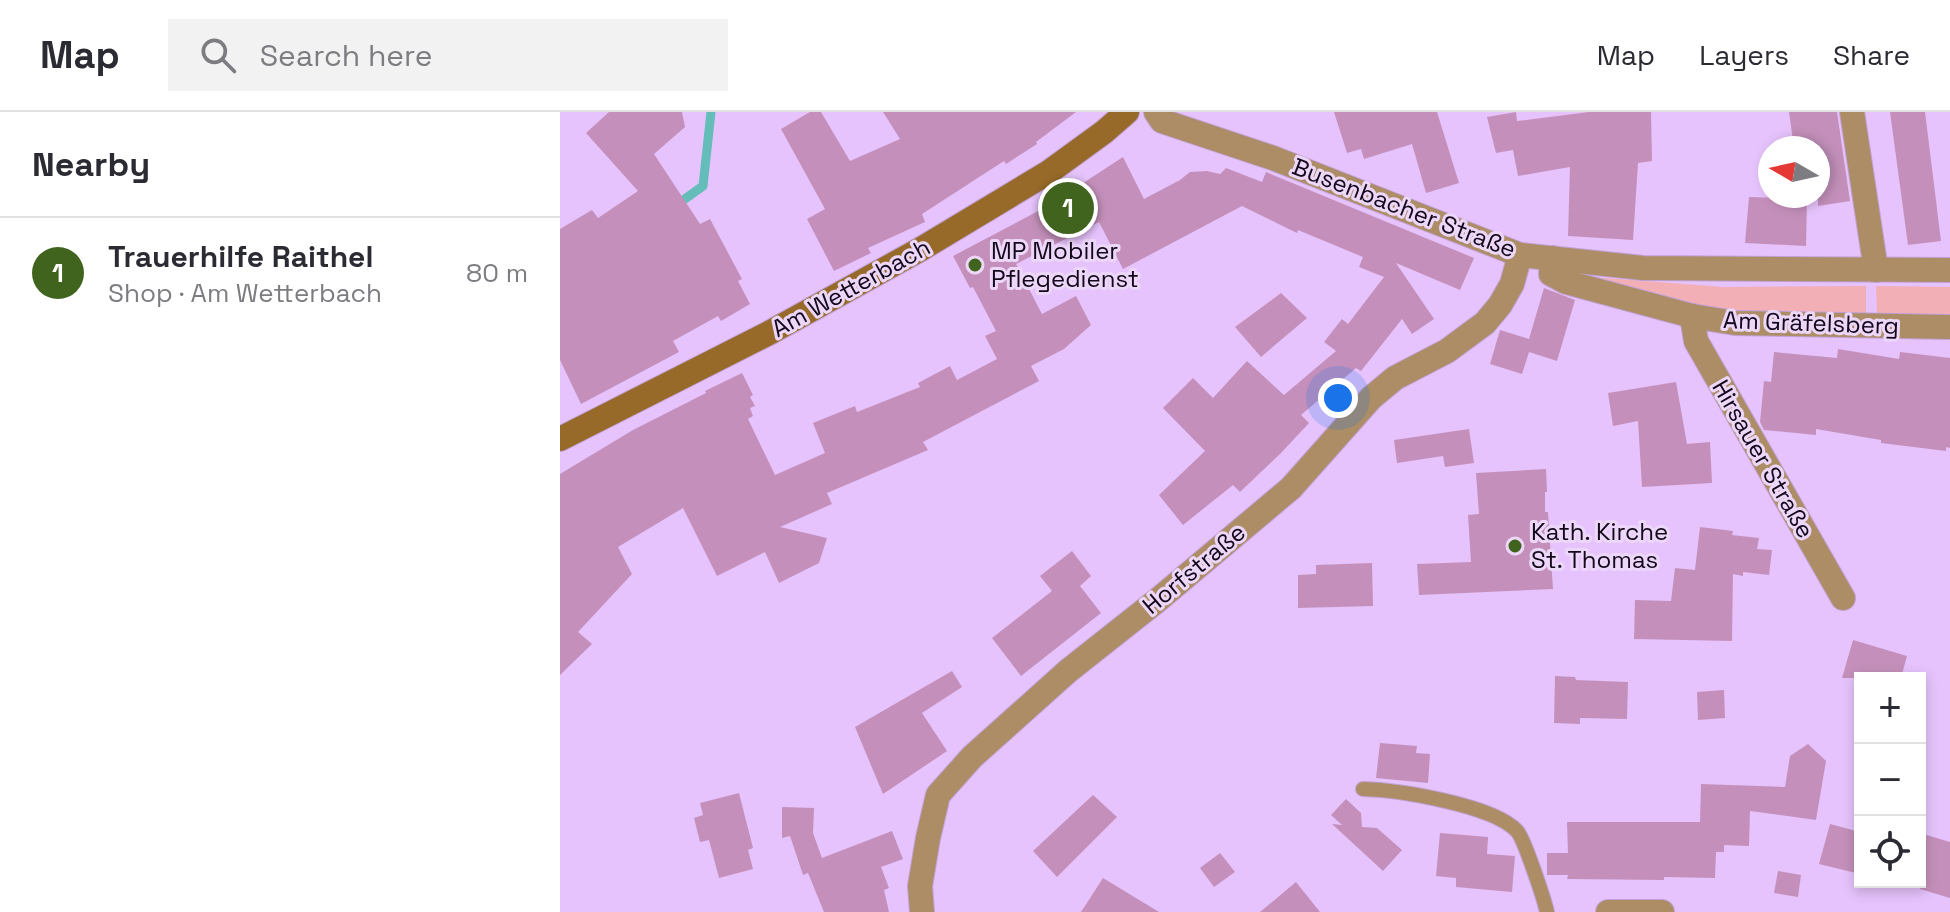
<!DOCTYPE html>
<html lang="en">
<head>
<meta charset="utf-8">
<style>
	body { margin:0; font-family:"Space Grotesk",sans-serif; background:#f2f2f3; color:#2b2b33 }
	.controls { position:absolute; right:24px; bottom:24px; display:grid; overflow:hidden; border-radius:0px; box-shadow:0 4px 12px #0003 }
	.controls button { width:72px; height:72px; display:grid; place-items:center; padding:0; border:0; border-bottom:2px solid #e1e1e2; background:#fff; color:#2b2b33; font:40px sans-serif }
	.compass { position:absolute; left:1198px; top:24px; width:72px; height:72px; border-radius:50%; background:#fff; box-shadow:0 4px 12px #0003; rotate:279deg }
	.you { position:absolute; left:778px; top:286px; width:28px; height:28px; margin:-20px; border:6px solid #fff; border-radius:50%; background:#1a73e8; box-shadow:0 0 0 12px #1a73e833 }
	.badge { display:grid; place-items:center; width:52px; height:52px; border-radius:50%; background:#40641d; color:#fff; font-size:26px; font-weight:700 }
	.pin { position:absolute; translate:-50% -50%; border:4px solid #fff; box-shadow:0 2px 8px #0006 }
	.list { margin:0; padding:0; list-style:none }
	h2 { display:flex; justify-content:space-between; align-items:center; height:104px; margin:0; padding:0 32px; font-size:34px }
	h2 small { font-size:26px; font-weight:400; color:#7c7c81 }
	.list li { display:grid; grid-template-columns:52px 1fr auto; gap:24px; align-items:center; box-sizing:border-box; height:112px; padding:0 32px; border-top:2px solid #e1e1e2 }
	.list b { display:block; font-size:30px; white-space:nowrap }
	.list p { margin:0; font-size:26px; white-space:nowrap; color:#7c7c81 }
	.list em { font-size:26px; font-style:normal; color:#7c7c81 }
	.icon { flex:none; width:44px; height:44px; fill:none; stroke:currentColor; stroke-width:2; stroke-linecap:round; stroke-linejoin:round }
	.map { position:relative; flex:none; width:1390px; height:800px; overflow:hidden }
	header { display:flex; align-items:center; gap:48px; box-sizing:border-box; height:112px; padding:0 40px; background:#fff; border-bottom:2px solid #e1e1e2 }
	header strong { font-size:38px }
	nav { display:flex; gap:44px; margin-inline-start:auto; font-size:28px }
	.search { width:560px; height:72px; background:#f2f2f3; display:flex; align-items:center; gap:20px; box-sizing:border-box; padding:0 28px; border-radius:0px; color:#7c7c81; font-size:30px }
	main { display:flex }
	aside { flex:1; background:#fff }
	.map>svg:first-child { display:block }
	.green { fill:#f3afb6 }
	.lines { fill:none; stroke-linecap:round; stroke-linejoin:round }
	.stream { stroke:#64bdb9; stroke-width:9 }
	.building { fill:#c490bb }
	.lane-casing { stroke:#c0a1d4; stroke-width:16 }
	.street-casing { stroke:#c0a1d4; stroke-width:26 }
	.secondary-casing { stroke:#c0a1d4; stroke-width:26 }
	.lane { stroke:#ac8d66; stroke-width:14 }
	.street { stroke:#ac8d66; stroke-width:24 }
	.secondary { stroke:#986a29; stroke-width:24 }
	.poi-dot { fill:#40641d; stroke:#ecd7f9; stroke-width:3 }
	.labels { text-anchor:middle; stroke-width:6; stroke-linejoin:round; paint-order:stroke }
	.street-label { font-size:24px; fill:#14081b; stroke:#ecd7f9 }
	.poi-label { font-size:24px; fill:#14081b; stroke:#ecd7f9; text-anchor:start }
</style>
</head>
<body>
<header>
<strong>Map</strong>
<div class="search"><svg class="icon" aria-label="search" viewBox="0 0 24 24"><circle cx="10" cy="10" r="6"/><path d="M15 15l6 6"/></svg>Search here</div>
<nav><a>Map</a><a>Layers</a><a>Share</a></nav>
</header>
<main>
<aside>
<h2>Nearby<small></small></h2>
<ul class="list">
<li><span class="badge">1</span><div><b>Trauerhilfe Raithel</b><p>Shop · Am Wetterbach</p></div><em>80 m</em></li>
</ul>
</aside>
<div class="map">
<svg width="1390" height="800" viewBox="0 0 1390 800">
	<rect width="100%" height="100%" fill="#e6c3fc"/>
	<g class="green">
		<polygon points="1032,165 1164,175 1306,174 1306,205 1174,202 1136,197"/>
		<polygon points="1316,174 1390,175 1390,207 1317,206"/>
	</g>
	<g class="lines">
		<polyline class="stream" points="115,94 143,74 151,0"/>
	</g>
	<g class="building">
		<polygon points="49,0 122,0 125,15 94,42 140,112 150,107 182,167 178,169 190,192 161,209 158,204 113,229 119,240 21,292 0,248 0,117 32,98 38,106 78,79 26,21"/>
		<polygon points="250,0 261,0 290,49 340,27 323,0 516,0 476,30 477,32 446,52 444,49 362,102 365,110 308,136 311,141 274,159 247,107 265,97 221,17"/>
		<polygon points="774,0 877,0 899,71 866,81 852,32 804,47 801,37 787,41"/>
		<polygon points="956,0 957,9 1029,0 1091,0 1092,49 1078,51 1073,128 1008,124 1010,55 958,64 953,38 936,41 927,5"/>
		<polygon points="1229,0 1277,0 1290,89 1258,94 1258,36 1234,36"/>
		<polygon points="1330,0 1365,0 1381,129 1348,133"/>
		<polygon points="563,45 584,87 620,68 630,60 647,59 660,62 666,56 702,70 706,60 914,146 900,178 836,151 874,207 852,222 842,207 801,259 796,256 741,303 749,311 721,341 680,380 673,373 623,413 599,383 645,339 603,296 633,266 653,286 687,249 724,283 776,239 764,230 782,207 788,212 824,165 799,155 803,145 738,118 737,121 682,94 563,157 539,110 456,152 482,202 516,184 531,213 504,237 471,254 479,269 363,330 368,338 267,381 272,392 220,415 267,426 259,451 219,471 205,440 157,464 123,396 58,435 72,462 18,520 32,532 0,563 0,362 73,318 146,281 145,279 182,261 193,283 190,285 195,294 190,296 193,304 188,307 215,363 265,341 253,311 295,294 297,300 360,275 358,271 390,254 397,268 437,247 425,224 436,219 413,175 410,176 393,144 516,79 514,77"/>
		<polygon points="1189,85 1247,87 1246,134 1185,131"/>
		<polygon points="984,176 1015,188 997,249 969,240 962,262 930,252 940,218 969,227"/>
		<polygon points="721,181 747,206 701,245 675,215"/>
		<polygon points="1278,237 1339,247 1340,240 1390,246 1390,336 1386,335 1386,339 1321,331 1321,328 1256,317 1256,323 1204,318 1200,310 1204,269 1211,270 1214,240 1277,246"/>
		<polygon points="1116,270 1127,332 1150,330 1152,371 1082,375 1078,309 1053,314 1048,281"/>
		<polygon points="909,317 914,351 885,355 883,344 837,351 834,328"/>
		<polygon points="986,357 987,380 985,380 985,400 988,400 993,477 859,483 857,452 911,450 908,403 919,402 916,361"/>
		<polygon points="1140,415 1173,419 1172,423 1199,426 1197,437 1212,438 1209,463 1183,460 1183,464 1173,462 1172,529 1074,527 1075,488 1111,489 1115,456 1135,458"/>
		<polygon points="512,439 531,464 520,474 541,501 461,564 432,526 492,479 480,464"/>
		<polygon points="812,451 813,494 738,496 738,463 756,462 756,453"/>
		<polygon points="1293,528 1347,544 1341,566 1282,566"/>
		<polygon points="392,559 402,575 362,601 387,639 323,682 295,615"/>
		<polygon points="995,564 1015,565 1016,568 1068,570 1067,607 1020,606 1020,612 994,611"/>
		<polygon points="1164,578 1165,606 1138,608 1137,580"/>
		<polygon points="820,631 857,634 856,641 870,642 868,671 816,666"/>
		<polygon points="1248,632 1266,649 1256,708 1190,699 1189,734 1164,733 1164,740 1156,740 1155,766 1104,765 1104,768 1007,767 1008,763 987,763 987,741 1008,741 1007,710 1140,710 1141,672 1225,675 1230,644"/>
		<polygon points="179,681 193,736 188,738 193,757 159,766 149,728 140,730 134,706 143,703 140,691"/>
		<polygon points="533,683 557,705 497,765 473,739"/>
		<polygon points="786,687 801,701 802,715 817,716 842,738 823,759 772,712 782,713 771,703"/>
		<polygon points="222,695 254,696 253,721 262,746 332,719 343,747 321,755 329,776 324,778 329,800 264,800 248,761 243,763 230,724 222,726"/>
		<polygon points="1270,712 1300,720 1300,762 1259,752"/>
		<polygon points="880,721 928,725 927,742 955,744 952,780 896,775 896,766 876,764"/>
		<polygon points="1360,721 1390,730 1390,786 1360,777"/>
		<polygon points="660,741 675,760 654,775 640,756"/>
		<polygon points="1218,759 1241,763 1238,785 1214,781"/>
		<polygon points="543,766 599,800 521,800"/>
		<polygon points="736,770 760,800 700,800"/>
	</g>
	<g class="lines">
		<defs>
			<path id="lane" d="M803,677C838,678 933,693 957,719C964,726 984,787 987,800"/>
			<g id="street">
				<polyline points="596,0 602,9 713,46 960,143 1083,156 1390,158"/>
				<polyline points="1292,0 1316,158"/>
				<polyline points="992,146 991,162 1006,170 1132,204 1175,211 1390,215"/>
				<polyline points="1132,204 1136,229 1283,486"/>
				<polyline points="362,800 360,774 368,726 378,683 412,645 508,559 599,487 731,376 811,286 835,266 887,239 925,211 940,193 952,172 960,143"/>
				<polyline points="1048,800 1102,800"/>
			</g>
			<polyline id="secondary" points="0,327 209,221 361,137 489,60 544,20 567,0"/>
		</defs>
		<use href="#lane" class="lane-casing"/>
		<use href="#street" class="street-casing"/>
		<use href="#secondary" class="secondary-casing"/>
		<use href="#lane" class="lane"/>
		<use href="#street" class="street"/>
		<use href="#secondary" class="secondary"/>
	</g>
	<g class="poi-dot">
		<circle cx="415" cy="153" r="8"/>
		<circle cx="955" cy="434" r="8"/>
	</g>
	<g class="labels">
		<g class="street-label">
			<text transform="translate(844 96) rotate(21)" y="8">Busenbacher Straße</text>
			<text transform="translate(291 176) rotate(-29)" y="8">Am Wetterbach</text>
			<text transform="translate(1251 211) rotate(2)" y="8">Am Gräfelsberg</text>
			<text transform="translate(1203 347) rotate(60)" y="8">Hirsauer Straße</text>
			<text transform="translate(634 457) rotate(-40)" y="8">Horfstraße</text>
		</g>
		<g class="poi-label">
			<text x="431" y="147">MP Mobiler<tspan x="431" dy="28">Pflegedienst</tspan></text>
			<text x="971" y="428">Kath. Kirche<tspan x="971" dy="28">St. Thomas</tspan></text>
		</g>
	</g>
</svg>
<div class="controls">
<button>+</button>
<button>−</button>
<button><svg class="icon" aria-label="locate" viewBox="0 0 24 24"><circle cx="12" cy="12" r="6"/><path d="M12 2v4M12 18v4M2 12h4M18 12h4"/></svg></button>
</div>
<svg class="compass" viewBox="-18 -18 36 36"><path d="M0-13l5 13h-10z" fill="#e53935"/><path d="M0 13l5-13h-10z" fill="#7c7c81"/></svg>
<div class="you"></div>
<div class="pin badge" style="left:508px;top:96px">1</div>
</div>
</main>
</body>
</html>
